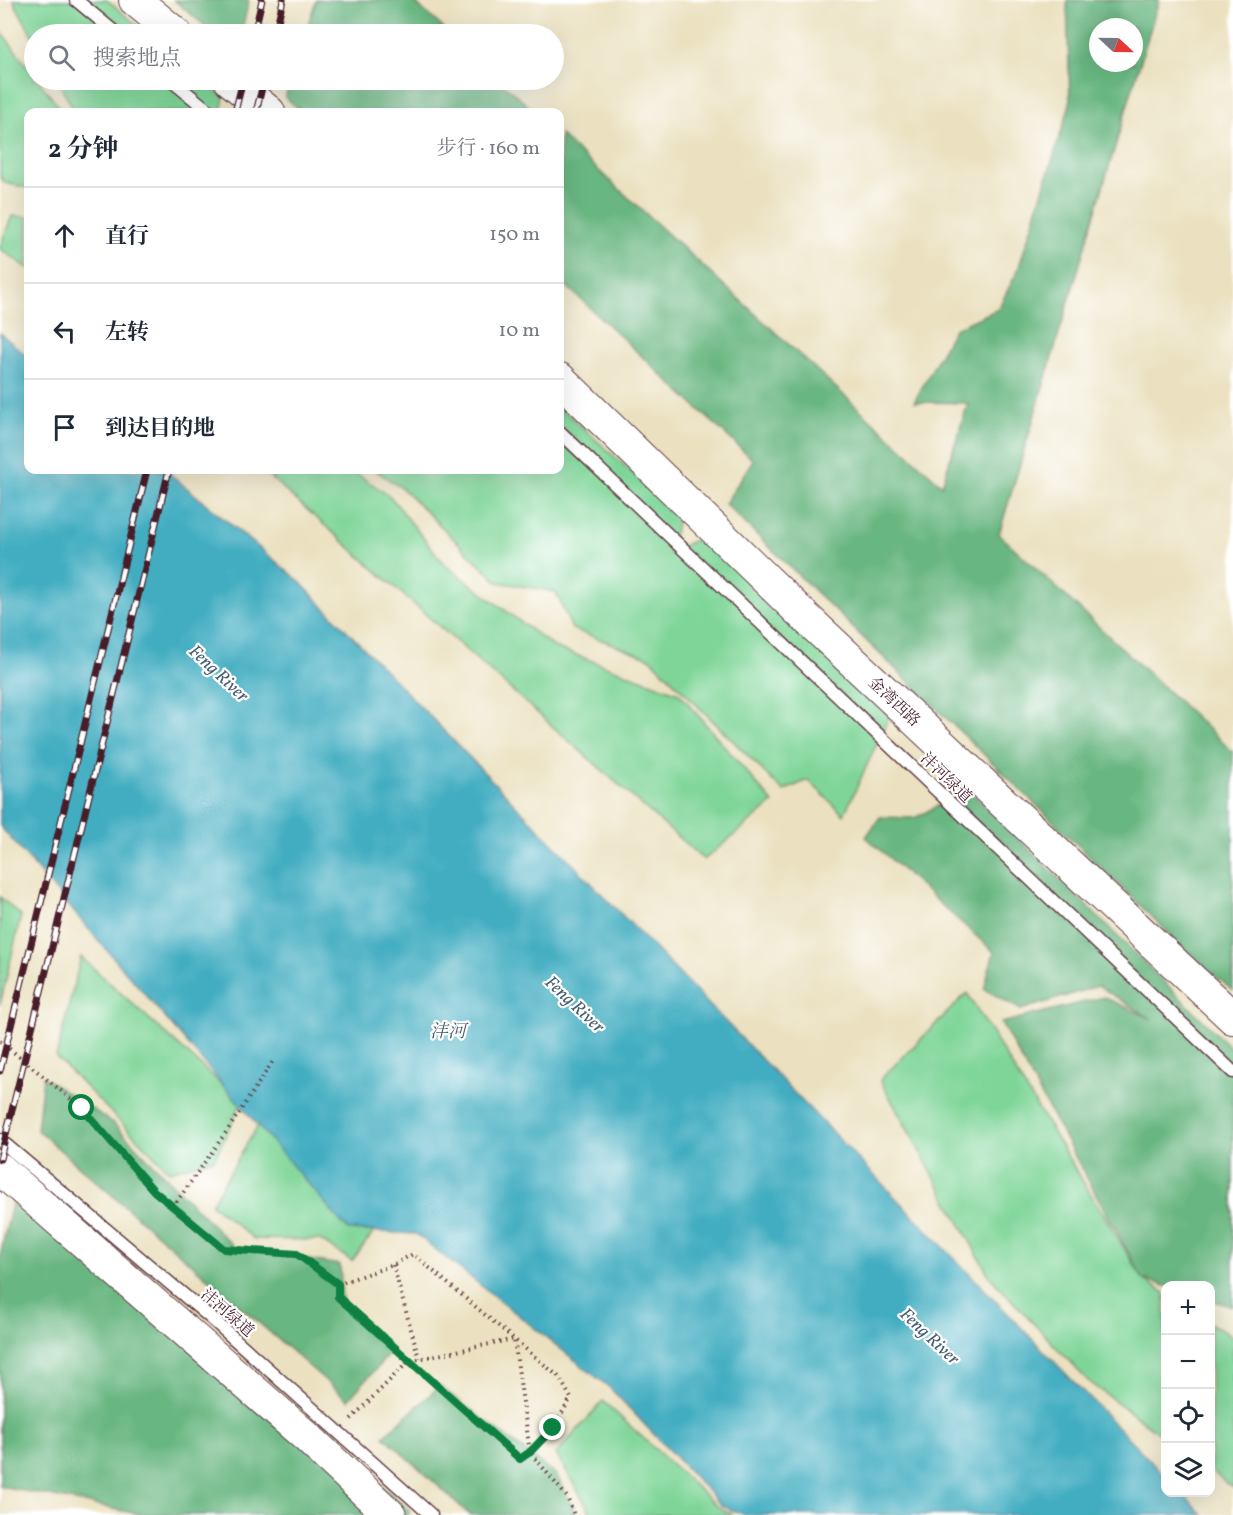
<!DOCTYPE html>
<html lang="zh">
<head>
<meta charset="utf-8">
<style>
	body { margin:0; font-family:Vollkorn,"Noto Serif SC",serif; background:#f6f6f7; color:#1f2937 }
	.controls { position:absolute; right:18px; bottom:18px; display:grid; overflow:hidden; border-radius:12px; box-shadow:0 6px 24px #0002 }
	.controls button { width:54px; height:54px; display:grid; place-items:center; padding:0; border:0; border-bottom:2px solid #e0e1e3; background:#fff; color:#1f2937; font:30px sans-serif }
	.compass { position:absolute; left:1089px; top:18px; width:54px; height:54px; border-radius:50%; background:#fff; box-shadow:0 6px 24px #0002; rotate:112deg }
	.stop { position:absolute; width:18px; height:18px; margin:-14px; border:4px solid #0b8043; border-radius:50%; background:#fff }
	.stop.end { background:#0b8043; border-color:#fff; box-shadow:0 2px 6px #0008 }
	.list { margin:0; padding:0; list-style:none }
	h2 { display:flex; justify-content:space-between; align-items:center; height:78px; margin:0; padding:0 24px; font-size:26px }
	h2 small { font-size:20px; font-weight:400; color:#747a83 }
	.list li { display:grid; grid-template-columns:39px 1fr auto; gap:18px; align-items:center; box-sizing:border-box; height:96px; padding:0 24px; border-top:2px solid #e0e1e3 }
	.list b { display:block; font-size:22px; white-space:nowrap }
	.list em { font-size:20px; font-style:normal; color:#747a83 }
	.icon { flex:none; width:33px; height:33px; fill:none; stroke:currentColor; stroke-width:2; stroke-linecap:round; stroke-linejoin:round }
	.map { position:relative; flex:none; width:1233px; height:1515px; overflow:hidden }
	.search { position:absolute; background:#fff; box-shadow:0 6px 24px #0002; left:24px; top:24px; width:540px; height:66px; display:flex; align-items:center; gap:15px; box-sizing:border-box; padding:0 21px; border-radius:33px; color:#747a83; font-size:22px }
	.panel { position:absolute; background:#fff; box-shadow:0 6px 24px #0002; left:24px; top:108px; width:540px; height:366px; border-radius:12px }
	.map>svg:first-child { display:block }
	.green { fill:#7fd598; stroke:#647a62; stroke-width:1.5 }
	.forest { fill:#67b680; stroke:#586a56; stroke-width:1.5; fill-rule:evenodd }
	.water { fill:#42adc1; stroke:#466676; stroke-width:1.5 }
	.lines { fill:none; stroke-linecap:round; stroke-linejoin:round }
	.service-casing { stroke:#623c41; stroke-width:15 }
	.tertiary-casing { stroke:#623c41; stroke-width:34 }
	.path { stroke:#623c41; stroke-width:4; stroke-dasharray:1.5 4.5; stroke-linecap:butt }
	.service { stroke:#fff; stroke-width:12 }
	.tertiary { stroke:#fff; stroke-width:32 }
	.rail-casing { stroke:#4a1f2b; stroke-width:7 }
	.rail { stroke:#fff; stroke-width:4.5; stroke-dasharray:14; stroke-linecap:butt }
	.route { stroke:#0b8043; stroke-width:8 }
	.labels { text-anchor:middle; stroke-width:4.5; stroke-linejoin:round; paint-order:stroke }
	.street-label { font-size:16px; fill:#4a1f2b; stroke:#fff }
	.water-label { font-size:18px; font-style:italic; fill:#465f6e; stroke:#fff }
</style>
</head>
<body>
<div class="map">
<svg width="1233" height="1515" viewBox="0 0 1233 1515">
	<rect width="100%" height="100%" fill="#fff"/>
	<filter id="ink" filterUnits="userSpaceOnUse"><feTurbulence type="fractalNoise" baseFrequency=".0167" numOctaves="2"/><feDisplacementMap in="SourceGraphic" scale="12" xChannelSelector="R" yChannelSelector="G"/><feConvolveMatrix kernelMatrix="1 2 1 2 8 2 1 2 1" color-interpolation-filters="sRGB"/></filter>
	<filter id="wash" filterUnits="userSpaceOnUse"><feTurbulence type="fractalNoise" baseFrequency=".008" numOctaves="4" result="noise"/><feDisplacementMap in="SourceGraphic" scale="24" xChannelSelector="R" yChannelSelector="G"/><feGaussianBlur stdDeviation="1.35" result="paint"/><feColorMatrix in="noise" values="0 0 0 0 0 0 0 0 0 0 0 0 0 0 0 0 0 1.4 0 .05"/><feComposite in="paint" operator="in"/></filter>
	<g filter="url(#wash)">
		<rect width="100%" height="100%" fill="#ebe1c0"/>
		<g class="green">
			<polygon points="13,0 107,0 148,34 34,34 34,39"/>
			<polygon points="0,30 34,75 34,80 38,80 63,112 28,112 28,188 5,183 0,177"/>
			<polygon points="57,80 202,80 224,97 221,112 75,112"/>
			<polygon points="12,216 28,217 28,268 0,249 0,246"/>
			<polygon points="560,407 679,515 669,553 701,537 890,715 844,815 808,780 783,791 650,658 572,629 556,592 498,582 403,489 375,470 560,470"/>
			<polygon points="262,470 351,470 390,496 445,565 554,647 679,693 773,803 704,860"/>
			<polygon points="0,897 21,916 0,1005"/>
			<polygon points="81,957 242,1103 214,1159 169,1171 56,1057"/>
			<polygon points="967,993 1143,1279 1165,1293 1165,1438 1087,1380 990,1277 880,1080"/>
			<polygon points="260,1122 376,1229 352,1261 320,1240 254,1239 211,1204"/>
			<polygon points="1210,1323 1233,1337 1233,1488 1211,1471"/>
			<polygon points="603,1401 718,1507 733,1515 592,1515 556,1454"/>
		</g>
		<g class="forest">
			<polygon points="174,0 249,0 241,34 215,34"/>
			<polygon points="316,0 412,0 450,34 305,34"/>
			<path d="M1067,0H1159L999,534L1233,752V991L1185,949L725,504L753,460L560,280V135L942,485L968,403L914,402L954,329L998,309L1018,270L1070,104ZM1098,27H1134V63H1098Z"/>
			<polygon points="291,80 499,80 535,112 302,112 285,97"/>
			<polygon points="968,789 1233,1050 1233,1307 1211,1300 1210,1286 1165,1286 1143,1279 1001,1023 1104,997 1152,1019 1098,986 1021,1010 984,989 994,952 866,837 880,817 915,818"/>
			<polygon points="43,1077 112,1122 235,1248 340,1265 342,1300 393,1350 348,1400 37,1130"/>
			<polygon points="19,1174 410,1510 408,1515 143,1515 0,1486 0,1255"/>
			<polygon points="440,1386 557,1476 577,1515 470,1515 384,1436"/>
		</g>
		<polygon class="water" points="0,333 28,357 28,470 165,470 297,579 1165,1476 1166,1492 1182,1493 1203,1515 745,1515 722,1506 610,1388 416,1234 348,1230 0,826"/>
	</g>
	<g filter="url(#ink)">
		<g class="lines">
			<defs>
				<g id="service">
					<polyline points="76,0 117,34"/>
					<polyline points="171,80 210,112"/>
					<polyline points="560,432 1233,1072"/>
					<polyline points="0,1140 211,1318 431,1515"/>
				</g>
				<g id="tertiary">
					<polyline points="135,0 176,34"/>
					<polyline points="230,80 269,112"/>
					<polyline points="560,379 803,615 1233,1018"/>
					<polyline points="0,1169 309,1439 390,1515"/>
				</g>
			</defs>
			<use href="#service" class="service-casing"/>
			<use href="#tertiary" class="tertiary-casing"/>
			<g class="path">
				<polyline points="0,1041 82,1108 154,1191 224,1249 297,1255 338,1284 337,1297 520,1459 530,1452 567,1497 574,1515"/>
				<polyline points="173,1207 229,1128 273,1061"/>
				<polyline points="393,1265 419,1358"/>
				<polyline points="338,1284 393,1265 413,1254 559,1377 571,1398 553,1428 530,1452"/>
				<polyline points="351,1419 409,1361 514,1339 530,1452"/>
			</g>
			<use href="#service" class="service"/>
			<use href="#tertiary" class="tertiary"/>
			<defs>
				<g id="rail">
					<polyline points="254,34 262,0"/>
					<polyline points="275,34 283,0"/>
					<polyline points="235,112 243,80"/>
					<polyline points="256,112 264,80"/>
					<polyline points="0,1071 147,470"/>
					<polyline points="0,1159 169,470"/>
				</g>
			</defs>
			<use href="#rail" class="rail-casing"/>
			<use href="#rail" class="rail"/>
		</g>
	</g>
	<g class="lines" filter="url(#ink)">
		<polyline class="route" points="82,1108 154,1191 224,1249 297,1254 338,1284 338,1297 520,1459 530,1452 553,1428"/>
	</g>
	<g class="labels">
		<g class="street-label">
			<text transform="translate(895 701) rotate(43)" y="6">金湾西路</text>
			<text transform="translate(947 777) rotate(44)" y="6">沣河绿道</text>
			<text transform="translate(228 1312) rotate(41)" y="6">沣河绿道</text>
		</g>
		<g class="water-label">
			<text transform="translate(219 673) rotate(43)" y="6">Feng River</text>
			<text transform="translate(575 1004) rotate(43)" y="6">Feng River</text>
			<text x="448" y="1037">沣河</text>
			<text transform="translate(930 1336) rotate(43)" y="6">Feng River</text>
		</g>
	</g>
</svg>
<div class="controls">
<button>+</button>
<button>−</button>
<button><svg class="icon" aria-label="locate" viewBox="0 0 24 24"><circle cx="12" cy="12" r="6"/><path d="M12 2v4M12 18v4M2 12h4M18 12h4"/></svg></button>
<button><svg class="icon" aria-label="layers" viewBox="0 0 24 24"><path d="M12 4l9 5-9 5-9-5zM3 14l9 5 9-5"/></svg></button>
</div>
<svg class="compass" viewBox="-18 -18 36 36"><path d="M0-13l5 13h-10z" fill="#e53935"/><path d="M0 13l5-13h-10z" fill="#747a83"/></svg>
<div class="stop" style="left:82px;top:1108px"></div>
<div class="stop end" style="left:553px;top:1428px"></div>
<div class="search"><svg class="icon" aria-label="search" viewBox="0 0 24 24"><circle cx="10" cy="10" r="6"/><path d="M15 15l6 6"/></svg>搜索地点</div>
<section class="panel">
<h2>2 分钟<small>步行 · 160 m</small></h2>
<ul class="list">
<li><svg class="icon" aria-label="ahead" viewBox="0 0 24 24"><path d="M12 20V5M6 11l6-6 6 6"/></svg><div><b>直行</b></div><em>150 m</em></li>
<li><svg class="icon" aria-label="left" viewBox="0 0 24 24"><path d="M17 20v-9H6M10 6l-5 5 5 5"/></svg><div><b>左转</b></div><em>10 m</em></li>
<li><svg class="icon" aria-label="arrive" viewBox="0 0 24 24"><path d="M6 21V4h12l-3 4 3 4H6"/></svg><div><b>到达目的地</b></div></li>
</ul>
</section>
</div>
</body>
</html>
